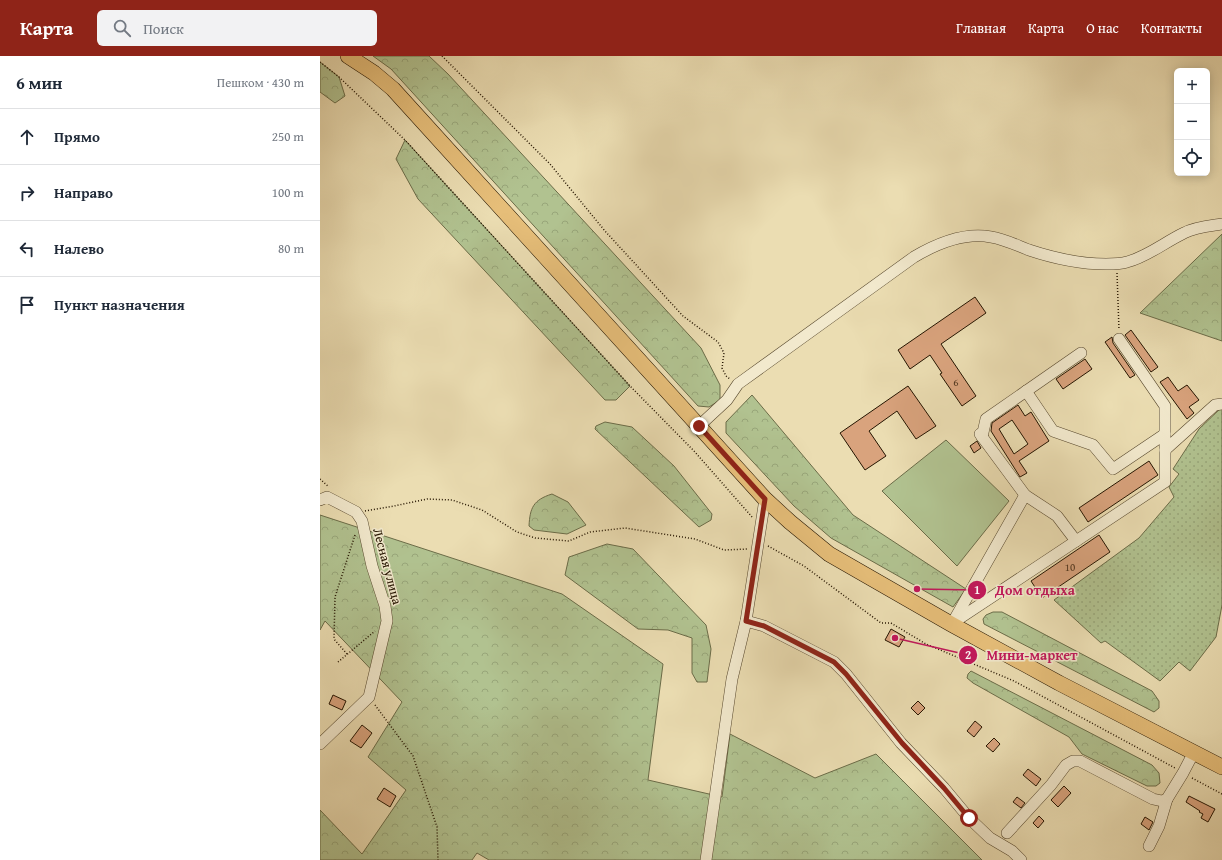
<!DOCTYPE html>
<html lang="ru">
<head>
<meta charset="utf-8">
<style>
	body { margin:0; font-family:"Gentium Book Plus",serif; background:#f2f2f3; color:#1f2937 }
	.controls { position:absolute; right:12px; top:12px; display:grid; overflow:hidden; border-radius:6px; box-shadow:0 2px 10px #0003 }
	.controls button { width:36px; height:36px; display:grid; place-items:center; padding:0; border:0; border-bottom:1px solid #e0e1e3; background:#fff; color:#1f2937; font:20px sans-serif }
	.stop { position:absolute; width:12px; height:12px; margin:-9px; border:3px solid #8f2418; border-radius:50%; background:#fff }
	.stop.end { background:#8f2418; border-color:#fff; box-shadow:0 1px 4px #0008 }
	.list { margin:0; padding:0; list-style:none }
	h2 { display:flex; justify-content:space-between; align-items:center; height:52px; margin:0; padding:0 16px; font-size:17px }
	h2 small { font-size:13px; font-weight:400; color:#747a83 }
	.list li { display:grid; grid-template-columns:26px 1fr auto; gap:12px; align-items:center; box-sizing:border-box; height:56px; padding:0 16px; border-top:1px solid #e0e1e3 }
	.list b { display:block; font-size:15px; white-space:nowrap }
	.list em { font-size:13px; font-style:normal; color:#747a83 }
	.icon { flex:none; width:22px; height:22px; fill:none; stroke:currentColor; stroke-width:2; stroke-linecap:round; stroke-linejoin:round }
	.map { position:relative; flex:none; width:902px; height:804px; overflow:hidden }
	header { display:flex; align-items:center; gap:24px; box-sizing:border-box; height:56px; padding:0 20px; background:#8f2418; color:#fff }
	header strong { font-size:19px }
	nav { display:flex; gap:22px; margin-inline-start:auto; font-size:14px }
	.search { width:280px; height:36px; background:#f2f2f3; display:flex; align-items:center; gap:10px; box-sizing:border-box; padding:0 14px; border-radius:6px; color:#747a83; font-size:15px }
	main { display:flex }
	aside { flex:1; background:#fff }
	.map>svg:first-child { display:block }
	.green { fill:#b1c290; stroke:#6b6c48 }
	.forest { fill:url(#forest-crowns); stroke:#6b6c48 }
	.garden { fill:url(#garden-dots); stroke:#6b6c48 }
	.building { fill:#d9a37d; stroke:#251501; fill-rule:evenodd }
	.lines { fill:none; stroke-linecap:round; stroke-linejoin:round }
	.minor-casing { stroke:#56472d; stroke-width:12 }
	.major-casing { stroke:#251501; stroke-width:16 }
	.path { stroke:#251501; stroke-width:1.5; stroke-dasharray:1 2; stroke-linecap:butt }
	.minor { stroke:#f2e9cd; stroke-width:11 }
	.major { stroke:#e6be79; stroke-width:15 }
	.route { stroke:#8f2418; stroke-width:5 }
	.labels { text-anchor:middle; stroke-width:3; stroke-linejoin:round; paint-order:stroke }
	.number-label { font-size:11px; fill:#523820 }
	.street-label { font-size:13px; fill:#251501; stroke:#f2e9cd }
	.leader { fill:none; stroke:#c2185b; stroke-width:1.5 }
	.callout-dot { fill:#c2185b; stroke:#f2e9cd; stroke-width:1.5 }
	.mark-label { font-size:12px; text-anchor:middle; font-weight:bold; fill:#fff }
	.callout-label { font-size:14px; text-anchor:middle; font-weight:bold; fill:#c2185b; stroke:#f2e9cd; stroke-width:3; stroke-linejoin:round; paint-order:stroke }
</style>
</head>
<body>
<header>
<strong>Карта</strong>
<div class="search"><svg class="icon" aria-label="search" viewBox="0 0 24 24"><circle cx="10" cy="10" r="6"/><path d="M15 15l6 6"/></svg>Поиск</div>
<nav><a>Главная</a><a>Карта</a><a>О нас</a><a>Контакты</a></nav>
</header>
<main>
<aside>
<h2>6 мин<small>Пешком · 430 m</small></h2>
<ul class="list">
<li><svg class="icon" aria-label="ahead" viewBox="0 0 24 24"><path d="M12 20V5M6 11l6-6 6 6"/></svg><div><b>Прямо</b></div><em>250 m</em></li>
<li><svg class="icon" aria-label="right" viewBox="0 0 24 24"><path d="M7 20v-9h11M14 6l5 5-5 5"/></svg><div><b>Направо</b></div><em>100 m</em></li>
<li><svg class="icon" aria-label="left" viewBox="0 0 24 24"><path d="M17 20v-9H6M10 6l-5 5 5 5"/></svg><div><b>Налево</b></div><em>80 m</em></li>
<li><svg class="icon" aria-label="arrive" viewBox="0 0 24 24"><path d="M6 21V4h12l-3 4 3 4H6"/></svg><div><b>Пункт назначения</b></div></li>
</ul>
</aside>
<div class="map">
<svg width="902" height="804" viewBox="0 0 902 804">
	<defs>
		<pattern id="forest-crowns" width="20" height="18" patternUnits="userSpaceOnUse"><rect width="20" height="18" fill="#b1c290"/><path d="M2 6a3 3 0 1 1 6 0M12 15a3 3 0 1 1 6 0" fill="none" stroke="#98a67a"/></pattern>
		<pattern id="garden-dots" width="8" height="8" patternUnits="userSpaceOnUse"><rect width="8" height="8" fill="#b1c290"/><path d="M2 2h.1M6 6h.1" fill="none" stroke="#98a67a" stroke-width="1.8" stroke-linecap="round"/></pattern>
	</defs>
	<rect width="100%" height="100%" fill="#ebddb2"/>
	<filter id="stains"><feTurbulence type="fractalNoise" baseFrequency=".005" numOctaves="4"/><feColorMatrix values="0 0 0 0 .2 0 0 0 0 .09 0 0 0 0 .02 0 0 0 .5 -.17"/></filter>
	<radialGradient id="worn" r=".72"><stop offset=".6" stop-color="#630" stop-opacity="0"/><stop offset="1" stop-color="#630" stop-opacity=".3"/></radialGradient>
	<polygon class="green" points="626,384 689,445 637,510 562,435"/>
	<g class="forest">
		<polygon points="53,0 109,0 128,18 381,292 400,329 400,344 389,351 378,350 71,13"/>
		<polygon points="0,6 19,21 25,40 15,47 0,36"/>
		<polygon points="85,84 310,330 296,344 285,344 98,143 76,103"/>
		<polygon points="902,178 902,285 820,257"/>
		<polygon points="432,339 533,459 646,533 633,551 511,482 474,450 406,377 406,366"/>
		<polygon points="285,366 312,371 354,410 392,458 391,464 379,471 275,373 276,370"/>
		<path d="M232,438L248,446L266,469L247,478L214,474L209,470C210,452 213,444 232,438Z"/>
		<polygon points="0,459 242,538 343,608 328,724 402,741 410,678 495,722 556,698 662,804 169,804 157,797 152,804 0,804 0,754 42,798 86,734 48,701 82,646 5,565 0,574"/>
		<polygon points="287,488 313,493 386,569 391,593 387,626 377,626 372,617 372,582 348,574 318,573 245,519 249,501"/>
		<polygon points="673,556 682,556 832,635 839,645 839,652 834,656 664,568 663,563 666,559"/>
		<polygon points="651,615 832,709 839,717 840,727 836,730 827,730 762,698 749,681 653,627 647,622 648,618"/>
	</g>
	<polygon class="garden" points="902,351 902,549 896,581 870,615 859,606 840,625 785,585 781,587 734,544 819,482 854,441 849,431 859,418 853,413 879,373"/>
	<g class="building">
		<polygon points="655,241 666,257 621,288 656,340 642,350 620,318 622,317 610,299 590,313 578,294"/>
		<polygon points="811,274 838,311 831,316 805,279"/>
		<polygon points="792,281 793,287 815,319 810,322 785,286"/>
		<polygon points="765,303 772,313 743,333 736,323"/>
		<polygon points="848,321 858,335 867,329 879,344 869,351 874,357 867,363 840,326"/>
		<polygon points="588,330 616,370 596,383 577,355 549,375 566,400 545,414 520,377"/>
		<path d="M698,349L705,360L711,356L729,385L699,405L707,417L700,421L671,375L672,367ZM692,364L708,388L694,398L679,373Z"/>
		<polygon points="657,385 661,392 654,397 650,390"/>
		<polygon points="829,405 838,419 768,466 759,452"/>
		<polygon points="779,479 790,496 722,542 711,525"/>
		<polygon points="571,573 585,581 579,591 565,584"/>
		<polygon points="13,639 26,645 22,654 9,648"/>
		<polygon points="598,645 605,652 598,659 591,652"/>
		<polygon points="655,665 662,671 654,681 647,675"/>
		<polygon points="42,669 52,677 41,692 30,685"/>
		<polygon points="674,682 680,688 673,696 666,690"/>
		<polygon points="708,713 721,723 716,730 703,719"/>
		<polygon points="744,730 751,737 738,751 731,744"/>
		<polygon points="64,732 76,740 70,751 57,743"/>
		<polygon points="869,740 895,753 888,766 881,762 883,758 879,756 880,755 866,746"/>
		<polygon points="697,741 705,747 701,752 693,746"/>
		<polygon points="719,760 724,765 718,772 713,767"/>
		<polygon points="825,761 833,766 829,774 821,768"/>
	</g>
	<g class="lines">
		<defs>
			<g id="minor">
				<polyline points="706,335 733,375 773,389 793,413 845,378"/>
				<path d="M379,370L407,344L418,328L594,201C616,188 645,176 671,181C684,183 696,189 709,194C733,202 759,208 786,208C792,208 801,208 807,206C827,201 845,186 864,177C875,171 889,170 902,168"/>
				<polyline points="660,378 705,439"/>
				<polyline points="662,381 666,363 761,297"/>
				<polyline points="845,394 895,349 902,348"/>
				<polyline points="0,444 7,441 36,456 42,465 52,510 65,550 67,565 49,641 0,688"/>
				<polyline points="426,565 444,570 514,606 526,618 581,687 624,732 649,762 670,782 692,795 701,804"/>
				<polyline points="633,566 705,439 737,460 756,485"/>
				<polyline points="631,568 845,426 845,350 799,283"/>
				<polyline points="687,777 731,729 746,709 753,705 760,705 833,743 842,745 847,743 863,717 874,696"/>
				<polyline points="829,790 839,770 847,743"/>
				<polyline points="386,804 412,623 426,565 445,443"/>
			</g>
			<polyline id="major" points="28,0 54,17 73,33 445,443 470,466 509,498 631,568 739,627 902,711"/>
		</defs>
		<use href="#minor" class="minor-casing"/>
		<use href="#major" class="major-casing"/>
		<g class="path">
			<polyline points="122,0 230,108 285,175 363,260 398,286 404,297 402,312 406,320 410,323"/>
			<polyline points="0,6 19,21 85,84 310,330 375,396 432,461"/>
			<polyline points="797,217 799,274"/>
			<polyline points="0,423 9,431"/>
			<polyline points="45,455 74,450 107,443 132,444 162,454 197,476 215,482 249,485 270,476 305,472 375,483 404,494 428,493"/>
			<polyline points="448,490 484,510 561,567 571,567 606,588 694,625 855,712"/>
			<polyline points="27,598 14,583 15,541 35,479"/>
			<polyline points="18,606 55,575"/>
			<polyline points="55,649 93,700 117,771 118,804"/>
			<polyline points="872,722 902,738"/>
		</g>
		<use href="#minor" class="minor"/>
		<use href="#major" class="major"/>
	</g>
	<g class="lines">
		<polyline class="route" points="379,370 445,443 426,565 444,570 514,606 526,618 582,687 624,732 649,762"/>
	</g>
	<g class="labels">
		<g class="number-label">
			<text x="636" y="330">6</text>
			<text x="750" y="515">10</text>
		</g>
		<g class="street-label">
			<text transform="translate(68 510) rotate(75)" y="5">Лесная улица</text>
		</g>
	</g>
	<path class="leader" d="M597 533L657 534M575 582L648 599"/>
	<g class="callout-dot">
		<circle cx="597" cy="533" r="4"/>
		<circle cx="575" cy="582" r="4"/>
		<circle cx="657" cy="534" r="10"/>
		<circle cx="648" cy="599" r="10"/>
	</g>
	<g class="mark-label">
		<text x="657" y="538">1</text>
		<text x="648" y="603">2</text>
	</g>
	<g class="callout-label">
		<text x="715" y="539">Дом отдыха</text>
		<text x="712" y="604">Мини-маркет</text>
	</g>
	<rect width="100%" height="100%" filter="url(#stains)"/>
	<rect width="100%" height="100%" fill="url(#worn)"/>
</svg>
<div class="controls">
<button>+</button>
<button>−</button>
<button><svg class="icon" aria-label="locate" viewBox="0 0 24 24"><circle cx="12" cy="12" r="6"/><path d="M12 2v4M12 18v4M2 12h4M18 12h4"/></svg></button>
</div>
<div class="stop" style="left:649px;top:762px"></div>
<div class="stop end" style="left:379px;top:370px"></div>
</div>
</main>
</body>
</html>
